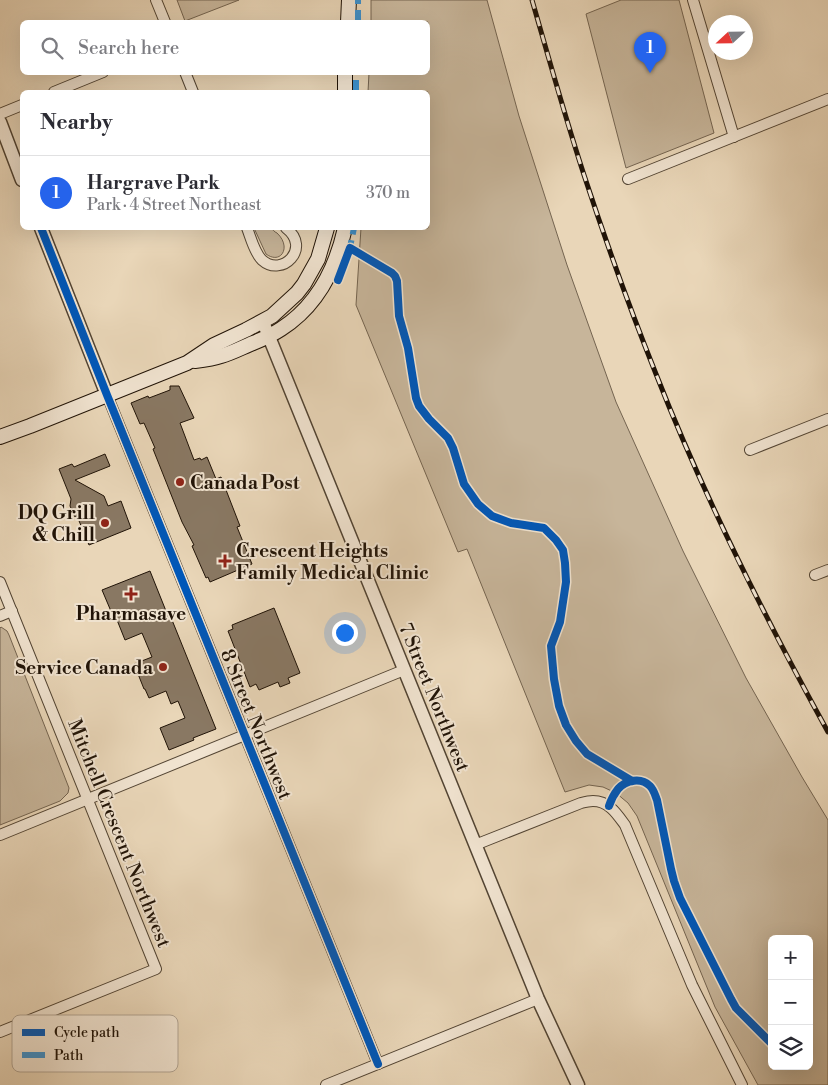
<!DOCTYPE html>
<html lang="en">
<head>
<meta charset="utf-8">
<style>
	body { margin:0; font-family:"Libre Bodoni",serif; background:#f7f7f7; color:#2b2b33 }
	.controls { position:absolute; right:15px; bottom:15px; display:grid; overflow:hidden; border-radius:8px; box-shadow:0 5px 20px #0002 }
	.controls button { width:45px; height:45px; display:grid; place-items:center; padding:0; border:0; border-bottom:1px solid #e1e1e2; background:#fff; color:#2b2b33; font:25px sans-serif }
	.compass { position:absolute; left:708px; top:15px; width:45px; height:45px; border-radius:50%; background:#fff; box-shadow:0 5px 20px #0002; rotate:248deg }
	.you { position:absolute; left:344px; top:632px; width:18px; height:18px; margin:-12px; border:4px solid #fff; border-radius:50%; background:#1a73e8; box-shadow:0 0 0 8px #1a73e833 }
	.badge { display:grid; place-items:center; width:32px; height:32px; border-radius:50%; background:#2563eb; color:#fff; font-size:16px; font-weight:700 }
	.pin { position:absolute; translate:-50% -41px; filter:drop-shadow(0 1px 2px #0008) }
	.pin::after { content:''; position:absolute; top:26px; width:18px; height:15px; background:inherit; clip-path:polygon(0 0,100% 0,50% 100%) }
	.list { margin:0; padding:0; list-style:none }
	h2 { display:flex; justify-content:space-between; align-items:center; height:65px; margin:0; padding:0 20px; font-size:21px }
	h2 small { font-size:16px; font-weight:400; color:#7c7c81 }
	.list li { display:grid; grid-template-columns:32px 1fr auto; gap:15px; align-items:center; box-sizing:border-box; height:75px; padding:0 20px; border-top:1px solid #e1e1e2 }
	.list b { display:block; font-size:19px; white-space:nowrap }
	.list p { margin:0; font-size:16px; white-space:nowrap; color:#7c7c81 }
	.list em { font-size:16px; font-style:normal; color:#7c7c81 }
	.icon { flex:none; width:28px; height:28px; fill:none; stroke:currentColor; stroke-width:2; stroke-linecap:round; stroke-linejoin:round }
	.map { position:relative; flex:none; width:828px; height:1085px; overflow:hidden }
	.search { position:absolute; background:#fff; box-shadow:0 5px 20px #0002; left:20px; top:20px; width:410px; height:55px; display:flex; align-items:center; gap:12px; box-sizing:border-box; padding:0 18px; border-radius:8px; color:#7c7c81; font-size:19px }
	.panel { position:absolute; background:#fff; box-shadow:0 5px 20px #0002; left:20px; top:90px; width:410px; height:140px; border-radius:8px }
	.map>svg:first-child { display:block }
	.green { fill:#c7b59a; stroke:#746450; fill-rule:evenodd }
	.building { fill:#897863; stroke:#201307 }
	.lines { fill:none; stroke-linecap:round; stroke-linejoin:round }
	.minor-casing { stroke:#524433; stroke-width:12 }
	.tertiary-casing { stroke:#524433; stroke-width:15 }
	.secondary-casing { stroke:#201307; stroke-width:16 }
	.minor { stroke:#f1e4d1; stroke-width:10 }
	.tertiary { stroke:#f1e4d1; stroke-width:12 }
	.secondary { stroke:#f1e4d1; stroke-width:14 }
	.rail-casing { stroke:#201307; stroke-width:5 }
	.rail { stroke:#f1e4d1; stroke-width:3; stroke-dasharray:9; stroke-linecap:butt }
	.quiet { stroke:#3a92d1; stroke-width:6; stroke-dasharray:12 6; stroke-linecap:butt }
	.cycleway-casing { stroke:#f1e4d1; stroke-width:11 }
	.cycleway { stroke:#0057b8; stroke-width:8 }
	.poi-dot { fill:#8f2418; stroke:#f1e4d1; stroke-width:2 }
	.labels { text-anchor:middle; stroke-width:4; stroke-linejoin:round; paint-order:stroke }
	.poi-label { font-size:19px; font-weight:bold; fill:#201307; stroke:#f1e4d1; text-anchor:start }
	.street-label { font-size:19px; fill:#201307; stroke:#f1e4d1 }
	.key { fill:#f1e4d1; stroke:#b2a594; stroke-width:1 }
	.key-label { font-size:14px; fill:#201307 }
</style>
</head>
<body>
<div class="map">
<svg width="828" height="1085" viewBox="0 0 828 1085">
	<rect width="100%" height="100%" fill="#e9d6b8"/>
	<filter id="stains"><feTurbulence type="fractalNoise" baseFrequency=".004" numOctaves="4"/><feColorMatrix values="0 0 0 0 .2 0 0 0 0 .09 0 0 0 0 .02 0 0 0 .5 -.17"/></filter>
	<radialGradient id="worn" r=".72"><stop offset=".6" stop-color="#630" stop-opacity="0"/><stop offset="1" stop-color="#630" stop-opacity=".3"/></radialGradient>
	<g class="green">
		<polygon points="177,0 239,0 185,21"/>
		<path d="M371,0H487L519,116L567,265L616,402L683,551L746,678L802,777L828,820V1085H758L715,1007L637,816L628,803L616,793L603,787L589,785L565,792L467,549L458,552L356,305L361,228H428V92H368L369,73L428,72V22H371ZM772,939H809V1066H772Z"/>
		<polygon points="621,0 679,0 714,133 626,168 586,14"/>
		<path d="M254,228C258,227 266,226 270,228C273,229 274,232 277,233C292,247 281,265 266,254Z"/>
		<polygon points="1,627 7,631 9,635 69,788 68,793 60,801 0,825 0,628"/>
	</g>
	<g class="building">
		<polygon points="170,386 179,386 194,418 180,423 194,460 200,458 201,460 207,457 216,479 221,477 240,526 237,527 252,564 210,582 208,577 206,578 192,546 194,545 182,522 153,449 155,448 144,423 140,424 131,403 148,396 149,398 170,390"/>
		<polygon points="105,454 110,466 75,480 104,496 108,506 121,501 131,528 89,545 77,516 75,517 70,506 71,499 59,469 72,464 74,467"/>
		<polygon points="150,571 170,621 172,620 216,729 193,738 194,740 169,750 160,728 185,718 178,701 171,704 166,691 149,698 145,689 144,689 134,664 152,657 142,633 125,640 115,615 113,616 102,590"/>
		<polygon points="274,608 300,673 288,678 290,683 280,687 278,682 259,690 256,684 250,687 228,631 233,629 232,625"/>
	</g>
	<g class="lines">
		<defs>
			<g id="minor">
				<polyline points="156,0 165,22"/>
				<polyline points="693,0 734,137"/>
				<polyline points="185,72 193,92"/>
				<polyline points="54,92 103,72"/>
				<polyline points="0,114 22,105"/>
				<polyline points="628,179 828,99"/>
				<path d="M247,228C251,238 254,252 262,260C282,278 312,248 286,228"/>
				<polyline points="107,395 378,1064"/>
				<polyline points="750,450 828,419"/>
				<polyline points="815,575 828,570"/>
				<polyline points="0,582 156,969 0,1032"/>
				<polyline points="0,616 12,611"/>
				<polyline points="0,835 404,670"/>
				<path d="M475,845L581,803C585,802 589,801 593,801C609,801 617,814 625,825L692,985L742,1085"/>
				<polyline points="326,1085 538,999"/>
			</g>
			<g id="tertiary">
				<polyline points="0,122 22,180"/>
				<polyline points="41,228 107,395"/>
				<polyline points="263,322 538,999 578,1085"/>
			</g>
			<g id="secondary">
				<polyline points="348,22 349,0"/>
				<polyline points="345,92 345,72"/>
				<path d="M195,361C204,360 213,359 221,356C232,353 243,347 253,343C263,339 272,335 281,329C317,306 336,268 345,228"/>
				<polyline points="0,437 30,426 187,363 214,345 246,330 272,316 297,293 304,284 318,259 327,228"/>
			</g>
		</defs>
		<use href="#minor" class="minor-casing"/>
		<use href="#tertiary" class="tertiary-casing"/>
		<use href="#secondary" class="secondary-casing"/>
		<use href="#minor" class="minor"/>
		<use href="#tertiary" class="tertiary"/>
		<use href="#secondary" class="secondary"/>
		<defs>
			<path id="rail" d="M532,0C549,59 565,117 584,175C606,242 630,309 656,374C704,497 764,616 828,732"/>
		</defs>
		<use href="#rail" class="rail-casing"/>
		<use href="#rail" class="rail"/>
		<g class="quiet">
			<polyline points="358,22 358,0"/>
			<polyline points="356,92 356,72"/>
			<polyline points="349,252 354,228"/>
		</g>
		<defs>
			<g id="cycleway">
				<polyline points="41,228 107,395 378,1064"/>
				<polyline points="338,280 350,248 392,273 395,276 397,281 399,316 408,348 416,398 419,406 429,419 448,438 453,448 464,484 478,504 492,516 500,519 511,523 544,528 556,540 563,550 565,563 566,582 560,622 551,646 554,679 559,706 566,725 576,741 587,754 632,781"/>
				<path d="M609,806C611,800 614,794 618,789C626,780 641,777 650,786C654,790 655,795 657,800L671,869L674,881L680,898L731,999L736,1008L772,1044"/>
			</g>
		</defs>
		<use href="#cycleway" class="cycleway-casing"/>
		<use href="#cycleway" class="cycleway"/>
	</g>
	<g class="poi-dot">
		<circle cx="180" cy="482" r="5"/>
		<circle cx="105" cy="523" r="5"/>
		<path d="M222.5 553.5h5v5h5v5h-5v5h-5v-5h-5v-5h5z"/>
		<path d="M128.5 586.5h5v5h5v5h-5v5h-5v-5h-5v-5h5z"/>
		<circle cx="163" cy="667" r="5"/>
	</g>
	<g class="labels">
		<g class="poi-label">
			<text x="190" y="489">Canada Post</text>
			<text x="95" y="519" text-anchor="end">DQ Grill<tspan x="95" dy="22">&amp; Chill</tspan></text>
			<text x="236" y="557">Crescent Heights<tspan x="236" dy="22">Family Medical Clinic</tspan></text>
			<text x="131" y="620" text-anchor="middle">Pharmasave</text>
			<text x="153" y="674" text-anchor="end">Service Canada</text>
		</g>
		<g class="street-label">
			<text transform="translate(435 697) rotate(68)" y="7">7 Street Northwest</text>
			<text transform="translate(257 724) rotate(68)" y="7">8 Street Northwest</text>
			<text transform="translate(120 833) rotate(68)" y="7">Mitchell Crescent Northwest</text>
		</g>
	</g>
	<rect x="12" y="1015" width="166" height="57" rx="8" class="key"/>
	<rect x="22" y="1029" width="23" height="7" fill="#0057b8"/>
	<rect x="22" y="1052" width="23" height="6" fill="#3a92d1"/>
	<g class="key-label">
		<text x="54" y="1037">Cycle path</text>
		<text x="54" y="1060">Path</text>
	</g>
	<rect width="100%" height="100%" filter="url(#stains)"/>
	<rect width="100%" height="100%" fill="url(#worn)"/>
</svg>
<div class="controls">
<button>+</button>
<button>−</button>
<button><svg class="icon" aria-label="layers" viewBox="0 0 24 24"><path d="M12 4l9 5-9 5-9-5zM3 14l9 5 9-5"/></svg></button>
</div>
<svg class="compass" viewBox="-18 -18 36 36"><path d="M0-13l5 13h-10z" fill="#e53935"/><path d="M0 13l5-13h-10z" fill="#7c7c81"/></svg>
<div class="you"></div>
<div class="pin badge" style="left:650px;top:73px">1</div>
<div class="search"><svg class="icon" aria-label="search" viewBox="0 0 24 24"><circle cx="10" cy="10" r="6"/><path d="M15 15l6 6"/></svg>Search here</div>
<section class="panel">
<h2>Nearby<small></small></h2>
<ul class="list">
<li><span class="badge">1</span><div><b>Hargrave Park</b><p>Park · 4 Street Northeast</p></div><em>370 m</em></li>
</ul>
</section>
</div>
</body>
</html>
